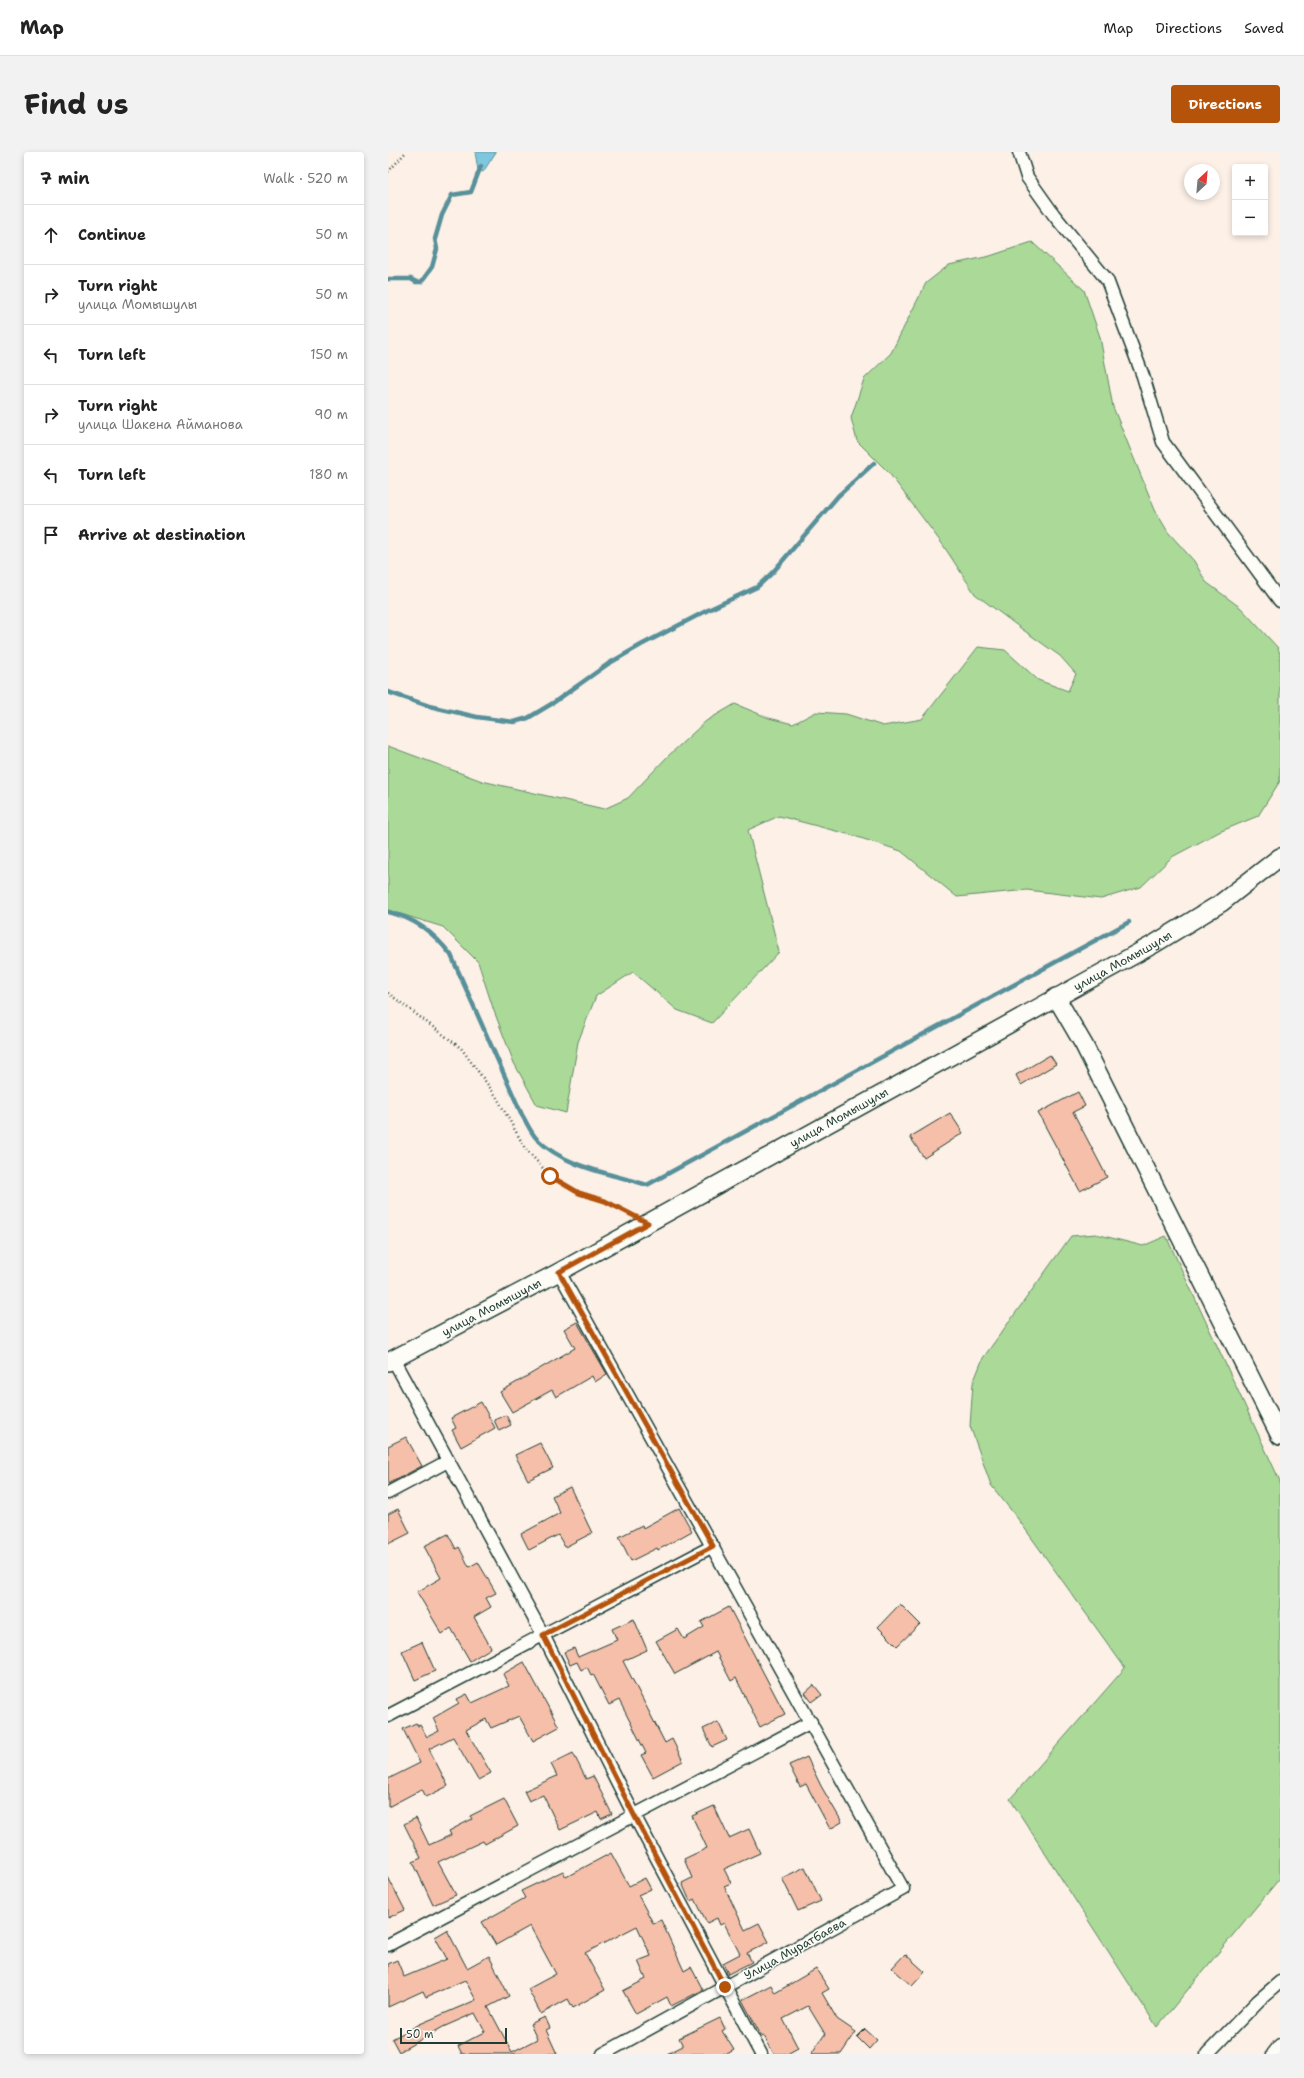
<!DOCTYPE html>
<html lang="en">
<head>
<meta charset="utf-8">
<style>
	body { margin:0; font-family:"Shantell Sans",sans-serif; background:#f2f2f2; color:#222 }
	.controls { position:absolute; right:12px; top:12px; display:grid; overflow:hidden; border-radius:4px; box-shadow:0 2px 6px #0003 }
	.controls button { width:36px; height:36px; display:grid; place-items:center; padding:0; border:0; border-bottom:1px solid #e0e0e0; background:#fff; color:#222; font:20px sans-serif }
	.compass { position:absolute; left:796px; top:12px; width:36px; height:36px; border-radius:50%; background:#fff; box-shadow:0 2px 6px #0003; rotate:26deg }
	.scale { position:absolute; left:12px; bottom:10px; width:107px; box-sizing:border-box; padding-left:4px; border:2px solid #1f3d34; border-top:0; font-size:11px; line-height:14px; white-space:nowrap; color:#1f3d34; -webkit-text-stroke:3px #fdfcf7; paint-order:stroke }
	.stop { position:absolute; width:12px; height:12px; margin:-9px; border:3px solid #b45309; border-radius:50%; background:#fff }
	.stop.end { background:#b45309; border-color:#fff; box-shadow:0 1px 4px #0008 }
	.list { margin:0; padding:0; list-style:none }
	h2 { display:flex; justify-content:space-between; align-items:center; height:52px; margin:0; padding:0 16px; font-size:17px }
	h2 small { font-size:13px; font-weight:400; color:#767676 }
	.list li { display:grid; grid-template-columns:26px 1fr auto; gap:12px; align-items:center; box-sizing:border-box; height:60px; padding:0 16px; border-top:1px solid #e0e0e0 }
	.list b { display:block; font-size:15px; white-space:nowrap }
	.list p { margin:0; font-size:13px; white-space:nowrap; color:#767676 }
	.list em { font-size:13px; font-style:normal; color:#767676 }
	.icon { flex:none; width:22px; height:22px; fill:none; stroke:currentColor; stroke-width:2; stroke-linecap:round; stroke-linejoin:round }
	.map { position:relative; flex:none; width:892px; height:1902px; overflow:hidden; border-radius:4px }
	header { display:flex; align-items:center; gap:24px; box-sizing:border-box; height:56px; padding:0 20px; background:#fff; border-bottom:1px solid #e0e0e0 }
	header strong { font-size:19px }
	nav { display:flex; gap:22px; margin-inline-start:auto; font-size:14px }
	.intro { display:flex; align-items:center; justify-content:space-between; box-sizing:border-box; height:96px; padding:0 24px }
	h1 { margin:0; font-size:28px }
	.button { padding:10px 18px; border-radius:4px; background:#b45309; color:#fff; font-size:14px; font-weight:700 }
	main { display:flex; gap:24px; padding:0 24px }
	aside { flex:1; background:#fff; border-radius:4px; box-shadow:0 2px 6px #0003 }
	.map>svg:first-child { display:block }
	.green { fill:#aad998; stroke:#648b66 }
	.water { fill:#7ec7de; stroke:#58909a }
	.lines { fill:none; stroke-linecap:round; stroke-linejoin:round }
	.stream { stroke:#58909a; stroke-width:4.5 }
	.building { fill:#f6bfa9; stroke:#1f3d34 }
	.street-casing { stroke:#1f3d34; stroke-width:15 }
	.secondary-casing { stroke:#1f3d34; stroke-width:20 }
	.path { stroke:#1f3d34; stroke-width:2.5; stroke-dasharray:1 3; stroke-linecap:butt }
	.street { stroke:#fdfcf7; stroke-width:12 }
	.secondary { stroke:#fdfcf7; stroke-width:17 }
	.route { stroke:#b45309; stroke-width:5 }
	.labels { text-anchor:middle; stroke-width:3; stroke-linejoin:round; paint-order:stroke }
	.street-label { font-size:12px; fill:#1f3d34; stroke:#fdfcf7 }
</style>
</head>
<body>
<header>
<strong>Map</strong>
<nav><a>Map</a><a>Directions</a><a>Saved</a></nav>
</header>
<div class="intro"><h1>Find us</h1><a class="button">Directions</a></div>
<main>
<aside>
<h2>7 min<small>Walk · 520 m</small></h2>
<ul class="list">
<li><svg class="icon" aria-label="ahead" viewBox="0 0 24 24"><path d="M12 20V5M6 11l6-6 6 6"/></svg><div><b>Continue</b></div><em>50 m</em></li>
<li><svg class="icon" aria-label="right" viewBox="0 0 24 24"><path d="M7 20v-9h11M14 6l5 5-5 5"/></svg><div><b>Turn right</b><p>улица Момышулы</p></div><em>50 m</em></li>
<li><svg class="icon" aria-label="left" viewBox="0 0 24 24"><path d="M17 20v-9H6M10 6l-5 5 5 5"/></svg><div><b>Turn left</b></div><em>150 m</em></li>
<li><svg class="icon" aria-label="right" viewBox="0 0 24 24"><path d="M7 20v-9h11M14 6l5 5-5 5"/></svg><div><b>Turn right</b><p>улица Шакена Айманова</p></div><em>90 m</em></li>
<li><svg class="icon" aria-label="left" viewBox="0 0 24 24"><path d="M17 20v-9H6M10 6l-5 5 5 5"/></svg><div><b>Turn left</b></div><em>180 m</em></li>
<li><svg class="icon" aria-label="arrive" viewBox="0 0 24 24"><path d="M6 21V4h12l-3 4 3 4H6"/></svg><div><b>Arrive at destination</b></div></li>
</ul>
</aside>
<div class="map">
<svg width="892" height="1902" viewBox="0 0 892 1902">
	<rect width="100%" height="100%" fill="#fcf0e7"/>
	<filter id="ink" filterUnits="userSpaceOnUse"><feTurbulence type="fractalNoise" baseFrequency=".025" numOctaves="2"/><feDisplacementMap in="SourceGraphic" scale="8" xChannelSelector="R" yChannelSelector="G"/><feConvolveMatrix kernelMatrix="1 2 1 2 8 2 1 2 1" color-interpolation-filters="sRGB"/></filter>
	<g filter="url(#ink)">
		<g class="green">
			<polygon points="644,90 696,138 712,185 725,255 767,358 780,380 806,409 818,430 853,456 890,496 892,502 892,629 870,664 831,680 784,705 753,735 713,747 639,738 569,745 513,699 463,683 391,664 360,678 391,800 324,871 289,858 245,820 208,844 190,890 178,961 149,953 126,911 106,859 90,810 55,775 0,758 0,594 94,629 216,657 240,646 279,605 318,569 347,552 381,566 405,572 428,560 458,562 495,574 534,567 590,495 617,498 650,528 680,539 688,522 672,504 631,475 587,442 555,393 501,321 469,289 463,266 476,227 503,201 538,131 561,113 602,104"/>
			<polygon points="708,1082 755,1094 778,1084 892,1329 892,1726 769,1875 622,1647 737,1516 630,1367 603,1333 582,1274 585,1231 595,1206 683,1084"/>
		</g>
		<polygon class="water" points="87,0 108,0 95,20 90,18"/>
		<g class="lines">
			<g class="stream">
				<polyline points="0,127 23,127 28,130 33,130 44,115 49,97 47,87 54,63 64,43 83,40 93,14"/>
				<polyline points="0,540 41,554 89,565 126,570 140,566 165,551 220,512 253,493 320,458 369,435 385,420 450,344 486,311"/>
				<path d="M0,760C27,766 46,781 63,803L134,963C139,971 143,981 149,987C178,1016 222,1021 259,1033L741,770"/>
			</g>
		</g>
		<g class="building">
			<polygon points="662,903 668,912 633,933 628,923"/>
			<polygon points="690,940 697,954 685,960 719,1025 692,1039 650,961"/>
			<polygon points="562,961 575,981 536,1006 522,985"/>
			<polygon points="189,1170 219,1222 207,1230 204,1224 168,1245 164,1238 124,1260 112,1240 187,1196 176,1177"/>
			<polygon points="93,1250 107,1276 73,1295 64,1278 68,1276 63,1266"/>
			<polygon points="118,1263 123,1273 111,1279 106,1268"/>
			<polygon points="18,1285 34,1314 0,1332 0,1294"/>
			<polygon points="152,1291 165,1316 140,1328 127,1303"/>
			<polygon points="182,1335 204,1381 177,1395 170,1383 141,1398 133,1382 172,1361 164,1344"/>
			<polygon points="291,1356 304,1379 270,1398 269,1396 243,1409 231,1385 254,1373 255,1376"/>
			<polygon points="10,1357 22,1381 0,1392 0,1362"/>
			<polygon points="60,1382 68,1397 71,1395 81,1415 90,1410 108,1441 98,1446 103,1455 86,1465 103,1496 82,1509 63,1476 54,1482 29,1440 53,1426 36,1394"/>
			<polygon points="512,1452 532,1472 509,1494 490,1475"/>
			<polygon points="341,1455 397,1562 372,1575 348,1526 343,1529 328,1500 287,1522 268,1489 290,1477 296,1487 316,1475 313,1470"/>
			<polygon points="246,1467 259,1498 235,1509 277,1591 284,1587 295,1609 265,1625 253,1603 258,1601 231,1548 221,1553 205,1522 203,1523 199,1515 193,1518 189,1510 182,1513 176,1500 186,1496 190,1505 229,1488 224,1477"/>
			<polygon points="34,1490 47,1519 27,1528 14,1499"/>
			<polygon points="136,1510 171,1575 145,1589 131,1564 103,1576 98,1567 78,1578 103,1621 90,1628 65,1585 41,1597 60,1634 38,1645 34,1637 0,1655 0,1627 32,1611 15,1577 28,1571 30,1574 32,1573 39,1585 51,1579 45,1566 71,1551 69,1547 79,1542 84,1551 121,1534 115,1522"/>
			<polygon points="426,1533 434,1543 424,1550 417,1541"/>
			<polygon points="330,1570 339,1588 324,1595 315,1577"/>
			<polygon points="185,1601 198,1627 205,1624 224,1662 213,1667 210,1660 172,1678 155,1643 141,1649 136,1639 169,1624 163,1612"/>
			<polygon points="419,1605 433,1634 454,1670 442,1677 418,1632 412,1635 401,1613"/>
			<polygon points="116,1647 130,1674 97,1692 95,1689 50,1710 68,1743 45,1753 25,1710 33,1706 16,1672 28,1666 41,1693 63,1683 61,1679 84,1667 82,1664"/>
			<polygon points="326,1654 341,1686 361,1677 372,1701 336,1717 343,1731 336,1734 357,1778 371,1771 381,1790 359,1801 364,1810 340,1822 335,1811 352,1802 336,1771 332,1773 329,1766 319,1771 307,1747 302,1749 294,1731 304,1726 296,1707 319,1696 304,1664"/>
			<polygon points="223,1701 241,1734 257,1726 263,1737 250,1743 265,1771 273,1768 296,1819 303,1815 315,1838 283,1854 279,1845 248,1862 235,1839 258,1827 250,1809 263,1804 249,1774 197,1801 217,1838 185,1856 180,1847 153,1862 140,1837 168,1822 142,1774 108,1793 94,1770 137,1746 133,1739 175,1719 178,1725"/>
			<polygon points="417,1715 433,1749 410,1759 394,1726"/>
			<polygon points="0,1725 17,1758 0,1766"/>
			<polygon points="59,1778 79,1816 101,1804 121,1844 100,1855 124,1900 149,1887 142,1872 157,1865 162,1876 158,1878 169,1902 74,1902 70,1894 97,1880 87,1861 55,1875 11,1900 4,1887 32,1872 88,1848 77,1828 38,1845 35,1839 0,1855 0,1812 9,1808 16,1825 59,1807 47,1785"/>
			<polygon points="517,1802 537,1820 524,1834 504,1816"/>
			<polygon points="428,1817 441,1837 434,1841 449,1867 468,1880 453,1902 423,1902 437,1882 420,1854 395,1867 410,1896 399,1902 386,1902 376,1884 374,1885 354,1848 383,1833 387,1841"/>
			<polygon points="332,1866 337,1877 334,1879 346,1898 339,1902 279,1902 295,1894 291,1886"/>
			<polygon points="477,1877 489,1888 481,1897 469,1885"/>
		</g>
		<g class="lines">
			<defs>
				<g id="street">
					<polyline points="631,0 639,25 666,63 719,128 755,224 775,290 892,449"/>
					<polyline points="171,1120 515,1737 215,1902"/>
					<polyline points="5,1207 155,1483 246,1663 373,1902"/>
					<polyline points="0,1341 60,1309"/>
					<polyline points="0,1564 325,1394"/>
					<polyline points="0,1793 423,1570"/>
					<polyline points="819,1902 870,1849 892,1830"/>
					<polyline points="885,1902 892,1893"/>
				</g>
				<g id="secondary">
					<polyline points="668,845 696,893 892,1284"/>
					<path id="s1" d="M0,1210L171,1120L766,792L833,751L892,705"/>
				</g>
			</defs>
			<use href="#street" class="street-casing"/>
			<use href="#secondary" class="secondary-casing"/>
			<g class="path">
				<polyline points="0,20 18,0"/>
				<polyline points="0,841 73,896 108,944 137,996 162,1024 191,1041 217,1049 244,1063"/>
			</g>
			<use href="#street" class="street"/>
			<use href="#secondary" class="secondary"/>
		</g>
	</g>
	<g class="lines" filter="url(#ink)">
		<polyline class="route" points="162,1024 191,1041 217,1049 260,1071 171,1120 325,1394 155,1483 246,1663 337,1835"/>
	</g>
	<g class="labels">
		<g class="street-label">
			<text dy="4" stroke="none"><textPath href="#s1" startOffset="837">улица Момышулы</textPath></text>
			<text dy="4" stroke="none"><textPath href="#s1" startOffset="513">улица Момышулы</textPath></text>
			<text dy="4" stroke="none"><textPath href="#s1" startOffset="117">улица Момышулы</textPath></text>
			<text transform="translate(407 1797) rotate(-29)" y="4">Улица Муратбаева</text>
		</g>
	</g>
</svg>
<div class="controls">
<button>+</button>
<button>−</button>
</div>
<svg class="compass" viewBox="-18 -18 36 36"><path d="M0-13l5 13h-10z" fill="#e53935"/><path d="M0 13l5-13h-10z" fill="#767676"/></svg>
<div class="scale">50 m</div>
<div class="stop" style="left:162px;top:1024px"></div>
<div class="stop end" style="left:337px;top:1835px"></div>
</div>
</main>
</body>
</html>
